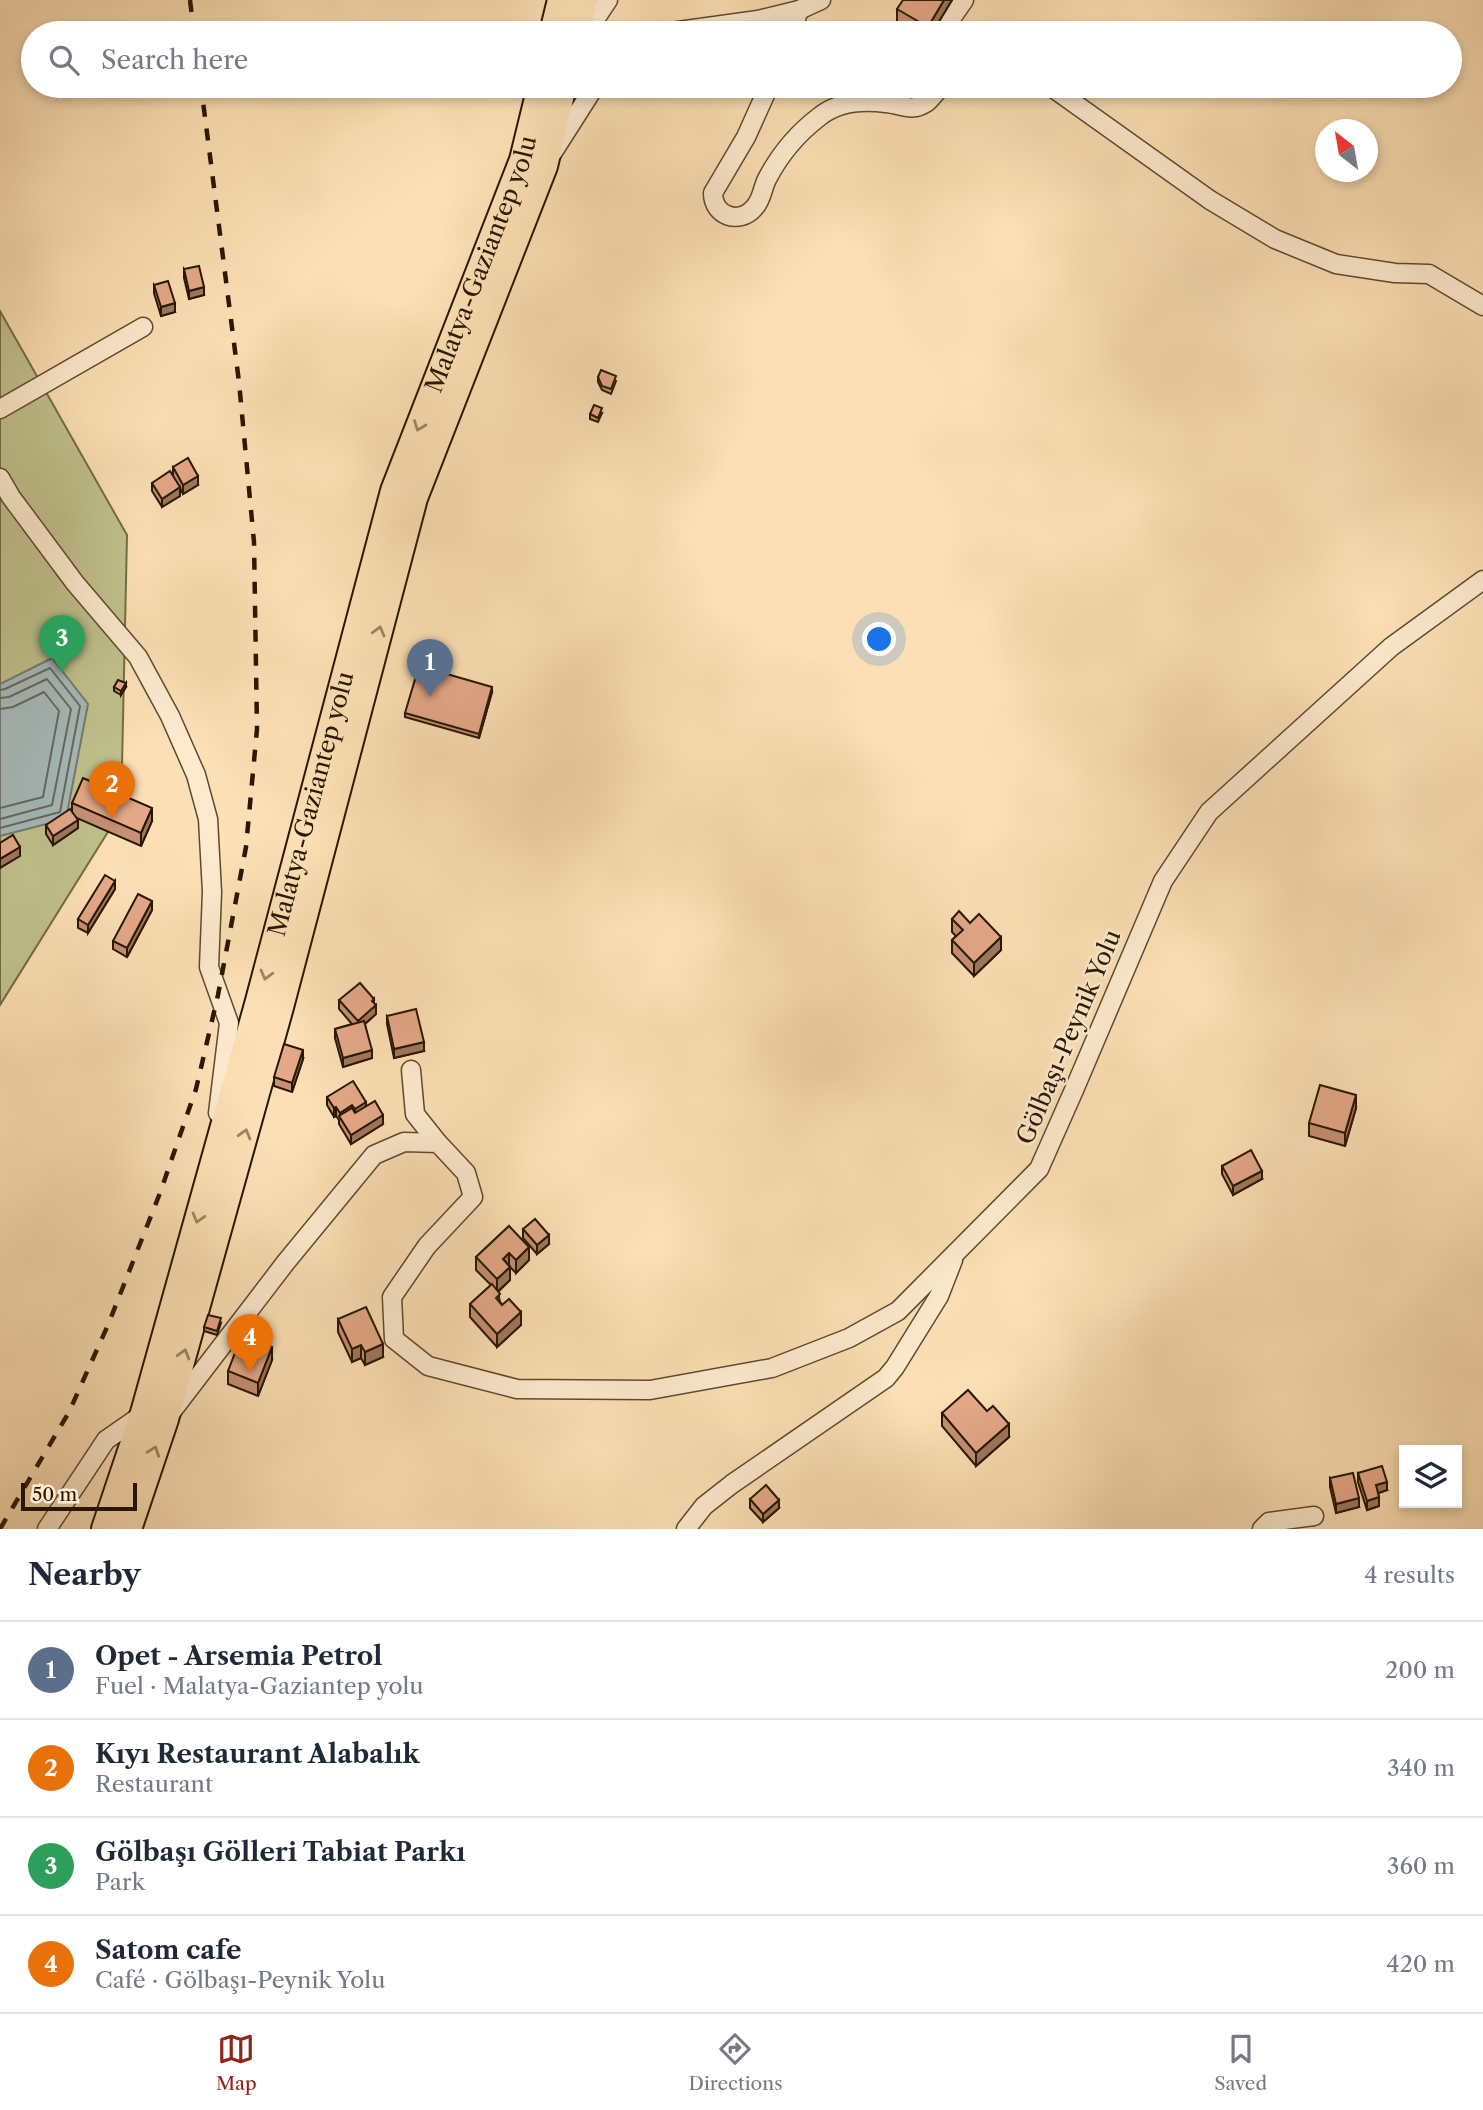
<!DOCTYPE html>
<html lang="en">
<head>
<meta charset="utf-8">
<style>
	body { margin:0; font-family:"Libre Caslon Text",serif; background:#f6f6f7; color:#1f2937 }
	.controls { position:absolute; right:21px; bottom:21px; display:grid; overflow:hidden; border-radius:0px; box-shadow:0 4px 10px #0003 }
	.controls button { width:63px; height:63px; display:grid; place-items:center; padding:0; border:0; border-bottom:2px solid #e0e1e3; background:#fff; color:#1f2937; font:35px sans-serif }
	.compass { position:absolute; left:1315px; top:119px; width:63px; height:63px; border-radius:50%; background:#fff; box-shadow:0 4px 10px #0003; rotate:329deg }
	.scale { position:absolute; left:21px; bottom:18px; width:116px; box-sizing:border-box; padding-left:7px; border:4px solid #281802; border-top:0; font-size:19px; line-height:24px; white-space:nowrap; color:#281802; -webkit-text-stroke:5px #fdeace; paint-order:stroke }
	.you { position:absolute; left:880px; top:640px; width:24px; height:24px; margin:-18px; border:5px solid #fff; border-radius:50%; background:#1a73e8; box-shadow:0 0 0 10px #1a73e833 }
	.badge { display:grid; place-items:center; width:46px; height:46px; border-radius:50%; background:#8f2418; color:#fff; font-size:23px; font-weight:700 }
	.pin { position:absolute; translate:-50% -58px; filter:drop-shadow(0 2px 4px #0008) }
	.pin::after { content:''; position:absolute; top:37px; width:24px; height:21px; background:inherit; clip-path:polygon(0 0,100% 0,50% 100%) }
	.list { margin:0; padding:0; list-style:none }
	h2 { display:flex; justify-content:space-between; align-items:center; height:91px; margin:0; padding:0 28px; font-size:30px }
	h2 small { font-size:23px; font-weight:400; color:#747a83 }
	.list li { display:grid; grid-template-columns:46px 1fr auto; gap:21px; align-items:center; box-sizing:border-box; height:98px; padding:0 28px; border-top:2px solid #e0e1e3 }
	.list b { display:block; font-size:26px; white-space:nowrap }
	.list p { margin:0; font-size:23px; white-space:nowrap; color:#747a83 }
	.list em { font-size:23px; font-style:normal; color:#747a83 }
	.icon { flex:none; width:38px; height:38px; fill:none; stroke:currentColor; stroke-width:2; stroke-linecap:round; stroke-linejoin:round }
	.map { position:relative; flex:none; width:1483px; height:1529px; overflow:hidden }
	.search { position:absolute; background:#fff; box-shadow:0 4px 10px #0003; left:21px; right:21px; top:21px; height:77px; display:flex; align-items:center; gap:18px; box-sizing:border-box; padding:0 24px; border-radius:38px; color:#747a83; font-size:26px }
	.sheet { height:483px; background:#fff }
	nav { display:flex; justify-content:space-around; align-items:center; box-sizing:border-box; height:98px; border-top:2px solid #e0e1e3; background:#fff; font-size:19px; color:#747a83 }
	nav a { display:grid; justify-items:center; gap:4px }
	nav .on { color:#8f2418 }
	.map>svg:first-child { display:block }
	.green { fill:#c0c18c; stroke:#746c47; stroke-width:2 }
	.water { fill:#a5b9b9; stroke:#737970; stroke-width:2 }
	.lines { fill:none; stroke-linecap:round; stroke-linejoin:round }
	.shore { stroke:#66685e; stroke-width:2 }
	.minor-casing { stroke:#5d4a2e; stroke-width:21 }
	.highway-casing { stroke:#281802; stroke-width:30 }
	.minor { stroke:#fdeace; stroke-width:18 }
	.highway { stroke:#fcdfb4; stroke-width:26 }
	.rail { stroke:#281802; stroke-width:4.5; stroke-dasharray:12 12; stroke-linecap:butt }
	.wall { fill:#c59075; stroke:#281802; stroke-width:2 }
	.shaded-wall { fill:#a0765f; stroke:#281802; stroke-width:2 }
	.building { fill:#e5a888; stroke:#281802; stroke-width:2 }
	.oneway { stroke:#9d8564 }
	.labels { text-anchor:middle; stroke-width:5; stroke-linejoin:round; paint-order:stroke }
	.street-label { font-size:24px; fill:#281802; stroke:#fdeace }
</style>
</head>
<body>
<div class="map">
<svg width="1483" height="1529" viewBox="0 0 1483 1529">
	<rect width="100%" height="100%" fill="#fcdfb4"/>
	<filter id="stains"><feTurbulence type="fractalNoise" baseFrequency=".00286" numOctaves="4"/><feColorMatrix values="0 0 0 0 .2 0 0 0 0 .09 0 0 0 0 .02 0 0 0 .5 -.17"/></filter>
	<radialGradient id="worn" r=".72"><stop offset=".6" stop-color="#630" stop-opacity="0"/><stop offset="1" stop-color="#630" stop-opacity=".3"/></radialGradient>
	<polygon class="green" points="0,311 127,535 121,811 0,1005"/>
	<polygon class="water" points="52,658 88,704 66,819 0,836 0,684"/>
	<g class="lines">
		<g class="shore">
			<polyline points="0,690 5,689 50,668 80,706 60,812 0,828"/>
			<polyline points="0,698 9,697 47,679 71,709 52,805 0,819"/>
			<polyline points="0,709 13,707 44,692 59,711 43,797 0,808"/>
		</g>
		<defs>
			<g id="minor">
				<polyline points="586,33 608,0"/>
				<polyline points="664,33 758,20 799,10 821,0"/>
				<polyline points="791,33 799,10"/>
				<polyline points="941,33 964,0"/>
				<path d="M769,86L746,137L713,193C713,216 739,225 754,208C762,200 762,189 767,179C779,156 798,133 819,117C837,102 863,100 886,103C901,104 911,113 927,102C932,98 937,91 941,86"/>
				<polyline points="1050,86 1210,200 1275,239 1336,264 1395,273 1429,274 1483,306"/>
				<polyline points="553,152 595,86"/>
				<polyline points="0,409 143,327"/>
				<polyline points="0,478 11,497 75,583 138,657 170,716 196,775 208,819 212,892 209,967 229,1023 218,1113"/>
				<polyline points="411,1070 415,1114 438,1143"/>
				<polyline points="172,1411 286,1262 374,1155 404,1142 438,1143 466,1173 473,1197 427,1246 392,1297 394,1339 428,1366 517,1389 650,1390 772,1368 849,1338 898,1311 1039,1169 1074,1090 1163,881 1209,812 1391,647 1483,580"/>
				<polyline points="47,1529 106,1440 145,1413"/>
				<polyline points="686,1529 704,1506 732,1484 886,1378 895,1367 939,1296 953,1260"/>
				<polyline points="1262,1529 1269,1522 1314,1516"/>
			</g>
			<g id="highway">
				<polyline points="553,33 561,0"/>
				<polyline points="576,33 584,0"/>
				<path id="s1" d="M105,1529L144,1413L259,1001L394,491L523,160L541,86"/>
				<polyline points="128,1529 165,1419 280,1007 414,498 544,166 563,86"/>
			</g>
		</defs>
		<use href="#minor" class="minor-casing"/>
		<use href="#highway" class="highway-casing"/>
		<use href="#minor" class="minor"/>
		<use href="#highway" class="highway"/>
		<g class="rail">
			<polyline points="190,0 194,33"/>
			<polyline points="0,1529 69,1412 108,1325 160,1193 196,1089 218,995 246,847 257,729 254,542 239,382 201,86"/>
		</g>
	</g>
	<g class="wall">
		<polygon points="952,0 932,33 916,33 897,22 897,9"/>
		<polygon points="184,269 204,295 189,299 184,278"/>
		<polygon points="154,285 175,312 161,316 154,293"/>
		<polygon points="598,377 616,381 611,394 602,390 598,382"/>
		<polygon points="602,413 598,422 590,419 590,414"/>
		<polygon points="173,467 198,485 183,494 180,488 180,496 162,507 152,491 152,483 173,476"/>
		<polygon points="114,687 126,687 121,695 114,691"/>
		<polygon points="492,692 479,738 405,717 405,713"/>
		<polygon points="72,803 152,821 141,846 77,818 78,828 53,845 46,834 46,825 72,811"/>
		<polygon points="115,889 88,933 78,928 78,919"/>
		<polygon points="152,910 127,957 113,949 113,941"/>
		<polygon points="952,919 970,923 1001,950 974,976 952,953 952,940 956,936 952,932"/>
		<polygon points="339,1000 374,1003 376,1014 365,1024 372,1058 343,1067 335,1038 335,1029 352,1024 339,1009"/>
		<polygon points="387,1016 424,1051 394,1058 387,1024"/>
		<polygon points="303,1059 292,1092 274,1086 274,1077"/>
		<polygon points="327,1097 366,1107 383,1124 351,1144 339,1124 339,1120 336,1116 334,1117 327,1105"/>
		<polygon points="1356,1108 1345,1146 1309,1136 1309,1123"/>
		<polygon points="1222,1166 1262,1179 1233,1195 1222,1174"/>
		<polygon points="509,1226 529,1260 516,1273 510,1267 510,1280 498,1292 500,1302 521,1325 497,1347 470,1317 470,1304 491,1285 476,1270 476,1257"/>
		<polygon points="523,1229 549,1244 537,1254 523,1238"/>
		<polygon points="338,1319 383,1357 365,1365 361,1358 352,1362 338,1332"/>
		<polygon points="221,1323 217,1335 204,1331 204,1327"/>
		<polygon points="272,1360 258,1396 228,1384 228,1371"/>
		<polygon points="942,1413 1009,1437 976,1466 942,1426"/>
		<polygon points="1358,1473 1387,1490 1378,1493 1379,1506 1367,1510 1358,1482"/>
		<polygon points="1330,1478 1359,1507 1336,1513 1330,1487"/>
		<polygon points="750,1499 779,1508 763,1522 750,1508"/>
	</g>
	<g class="shaded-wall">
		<polygon points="944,0 952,0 932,33 928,33 928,27"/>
		<polygon points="204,287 204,295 189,299 189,291"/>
		<polygon points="175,303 175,312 161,316 161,307"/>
		<polygon points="198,476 198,485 183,494 183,485"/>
		<polygon points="180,487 180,496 162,507 162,499"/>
		<polygon points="126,683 126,687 121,695 121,691"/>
		<polygon points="492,687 492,692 479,738 479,734"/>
		<polygon points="152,808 152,821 141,846 141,833"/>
		<polygon points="78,820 78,828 53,845 53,836"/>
		<polygon points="20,847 20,856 0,868 0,859"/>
		<polygon points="115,881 115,889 88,933 88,925"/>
		<polygon points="152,901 152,910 127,957 127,948"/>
		<polygon points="1001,937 1001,950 974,976 974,963"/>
		<polygon points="374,999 374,1007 376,1005 376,1014 358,1030 358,1021"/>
		<polygon points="424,1042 424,1051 394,1058 394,1049"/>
		<polygon points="303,1050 303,1059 292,1092 292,1083"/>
		<polygon points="372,1050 372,1058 343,1067 343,1058"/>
		<polygon points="1356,1095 1356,1108 1345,1146 1345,1133"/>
		<polygon points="366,1102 366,1111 355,1118 355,1109"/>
		<polygon points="352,1105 352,1114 340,1117 340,1113"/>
		<polygon points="336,1107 336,1116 334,1117 334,1108"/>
		<polygon points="383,1115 383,1124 351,1144 351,1135"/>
		<polygon points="1262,1171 1262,1179 1233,1195 1233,1186"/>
		<polygon points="549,1235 549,1244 537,1254 537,1245"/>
		<polygon points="529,1247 529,1260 516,1273 516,1260"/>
		<polygon points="509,1253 509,1266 503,1259"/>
		<polygon points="510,1267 510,1280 497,1292 497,1279"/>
		<polygon points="521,1312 521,1325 497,1347 497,1334"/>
		<polygon points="383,1344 383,1357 365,1365 365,1352"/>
		<polygon points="361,1345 361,1358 352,1362 352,1349"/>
		<polygon points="272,1347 272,1360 258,1396 258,1383"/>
		<polygon points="1009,1424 1009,1437 976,1466 976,1453"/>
		<polygon points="1387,1482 1387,1490 1376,1494 1376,1485"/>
		<polygon points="1379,1497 1379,1506 1367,1510 1367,1501"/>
		<polygon points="1359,1498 1359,1507 1336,1513 1336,1504"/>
		<polygon points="779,1500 779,1508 763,1522 763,1514"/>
	</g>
	<g class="building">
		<polygon points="903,0 944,0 928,27 897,9"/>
		<polygon points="199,266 204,287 189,291 184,269"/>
		<polygon points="168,281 175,303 161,307 154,285"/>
		<polygon points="601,370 616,376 611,389 602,386 598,377"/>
		<polygon points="594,405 602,408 598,418 590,414"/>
		<polygon points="188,458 198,476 183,485 173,467"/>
		<polygon points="170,471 180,487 162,499 152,483"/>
		<polygon points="419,666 492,687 479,734 405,713"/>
		<polygon points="118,680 126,683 121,691 114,687"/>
		<polygon points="83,778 152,808 141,833 72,803"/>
		<polygon points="70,809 78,820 53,836 46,825"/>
		<polygon points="13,835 20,847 0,859 0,843"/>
		<polygon points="105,875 115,881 88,925 78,919"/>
		<polygon points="138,894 152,901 127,948 113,941"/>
		<polygon points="959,911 970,923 979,914 1001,937 974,963 952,940 963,930 952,919"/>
		<polygon points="360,983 374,999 372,1001 376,1005 358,1021 339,1000"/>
		<polygon points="416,1009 424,1042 394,1049 387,1016"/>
		<polygon points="364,1021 372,1050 343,1058 335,1029"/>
		<polygon points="284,1044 303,1050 292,1083 274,1077"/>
		<polygon points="353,1081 366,1102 355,1109 352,1105 340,1113 336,1107 334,1108 327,1097"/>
		<polygon points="1320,1085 1356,1095 1345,1133 1309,1123"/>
		<polygon points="375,1101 383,1115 351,1135 339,1116 352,1108 355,1113"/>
		<polygon points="1251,1150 1262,1171 1233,1186 1222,1166"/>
		<polygon points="535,1219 549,1235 537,1245 523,1229"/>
		<polygon points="509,1226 529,1247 516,1260 509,1253 503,1259 510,1267 497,1279 476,1257"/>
		<polygon points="492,1284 500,1294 496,1298 502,1305 509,1299 521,1312 497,1334 470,1304"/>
		<polygon points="366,1307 383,1344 365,1352 361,1345 352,1349 338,1319"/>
		<polygon points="208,1315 221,1318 217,1331 204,1327"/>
		<polygon points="242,1335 272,1347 258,1383 228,1371"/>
		<polygon points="968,1390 987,1411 993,1406 1009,1424 976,1453 942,1413"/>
		<polygon points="1382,1466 1387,1482 1376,1485 1379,1497 1367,1501 1358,1473"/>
		<polygon points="1353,1473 1359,1498 1336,1504 1330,1478"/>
		<polygon points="766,1485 779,1500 763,1514 750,1499"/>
	</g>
	<defs><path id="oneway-chevron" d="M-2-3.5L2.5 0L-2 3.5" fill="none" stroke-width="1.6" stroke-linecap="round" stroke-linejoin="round" transform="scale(1.75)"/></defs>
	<g class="oneway">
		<use href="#oneway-chevron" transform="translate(419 426) rotate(111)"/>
		<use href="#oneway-chevron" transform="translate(379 631) rotate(-75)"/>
		<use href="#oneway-chevron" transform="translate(266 975) rotate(105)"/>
		<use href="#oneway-chevron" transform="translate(245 1134) rotate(-74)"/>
		<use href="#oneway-chevron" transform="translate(198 1218) rotate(106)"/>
		<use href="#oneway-chevron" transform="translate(184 1354) rotate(-74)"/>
		<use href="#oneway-chevron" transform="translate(154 1451) rotate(-71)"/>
	</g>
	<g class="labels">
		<g class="street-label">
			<text dy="8" stroke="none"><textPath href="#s1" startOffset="1321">Malatya-Gaziantep yolu</textPath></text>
			<text dy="8" stroke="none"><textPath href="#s1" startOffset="754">Malatya-Gaziantep yolu</textPath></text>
			<text transform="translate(1069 1037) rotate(-67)" y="8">Gölbaşı-Peynik Yolu</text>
		</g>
	</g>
	<rect width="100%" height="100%" filter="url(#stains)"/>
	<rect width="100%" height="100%" fill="url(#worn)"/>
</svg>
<div class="controls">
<button><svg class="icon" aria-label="layers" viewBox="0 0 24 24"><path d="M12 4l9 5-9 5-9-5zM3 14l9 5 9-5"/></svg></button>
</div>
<svg class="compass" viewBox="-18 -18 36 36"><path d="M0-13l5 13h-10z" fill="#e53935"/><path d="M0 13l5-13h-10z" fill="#747a83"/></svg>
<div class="scale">50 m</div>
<div class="you"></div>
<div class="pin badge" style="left:430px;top:697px;background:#5c6f8a">1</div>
<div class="pin badge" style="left:112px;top:819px;background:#e8710a">2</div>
<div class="pin badge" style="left:62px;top:673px;background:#2e9e5b">3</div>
<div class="pin badge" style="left:250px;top:1372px;background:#e8710a">4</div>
<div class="search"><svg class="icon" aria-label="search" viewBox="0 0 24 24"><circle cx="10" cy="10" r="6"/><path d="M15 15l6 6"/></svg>Search here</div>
</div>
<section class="sheet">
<h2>Nearby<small>4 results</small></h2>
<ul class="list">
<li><span class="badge" style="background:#5c6f8a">1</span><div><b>Opet - Arsemia Petrol</b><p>Fuel · Malatya-Gaziantep yolu</p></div><em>200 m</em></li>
<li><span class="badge" style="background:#e8710a">2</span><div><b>Kıyı Restaurant Alabalık</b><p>Restaurant</p></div><em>340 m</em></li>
<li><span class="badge" style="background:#2e9e5b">3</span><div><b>Gölbaşı Gölleri Tabiat Parkı</b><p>Park</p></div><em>360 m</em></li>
<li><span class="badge" style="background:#e8710a">4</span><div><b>Satom cafe</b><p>Café · Gölbaşı-Peynik Yolu</p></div><em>420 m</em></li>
</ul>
</section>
<nav>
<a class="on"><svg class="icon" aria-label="map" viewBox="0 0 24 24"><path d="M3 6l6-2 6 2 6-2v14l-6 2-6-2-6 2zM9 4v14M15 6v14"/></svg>Map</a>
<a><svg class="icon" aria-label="directions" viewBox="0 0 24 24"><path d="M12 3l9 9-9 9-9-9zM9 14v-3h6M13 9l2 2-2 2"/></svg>Directions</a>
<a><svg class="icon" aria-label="saved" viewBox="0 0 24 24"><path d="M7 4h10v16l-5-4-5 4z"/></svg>Saved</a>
</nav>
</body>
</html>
